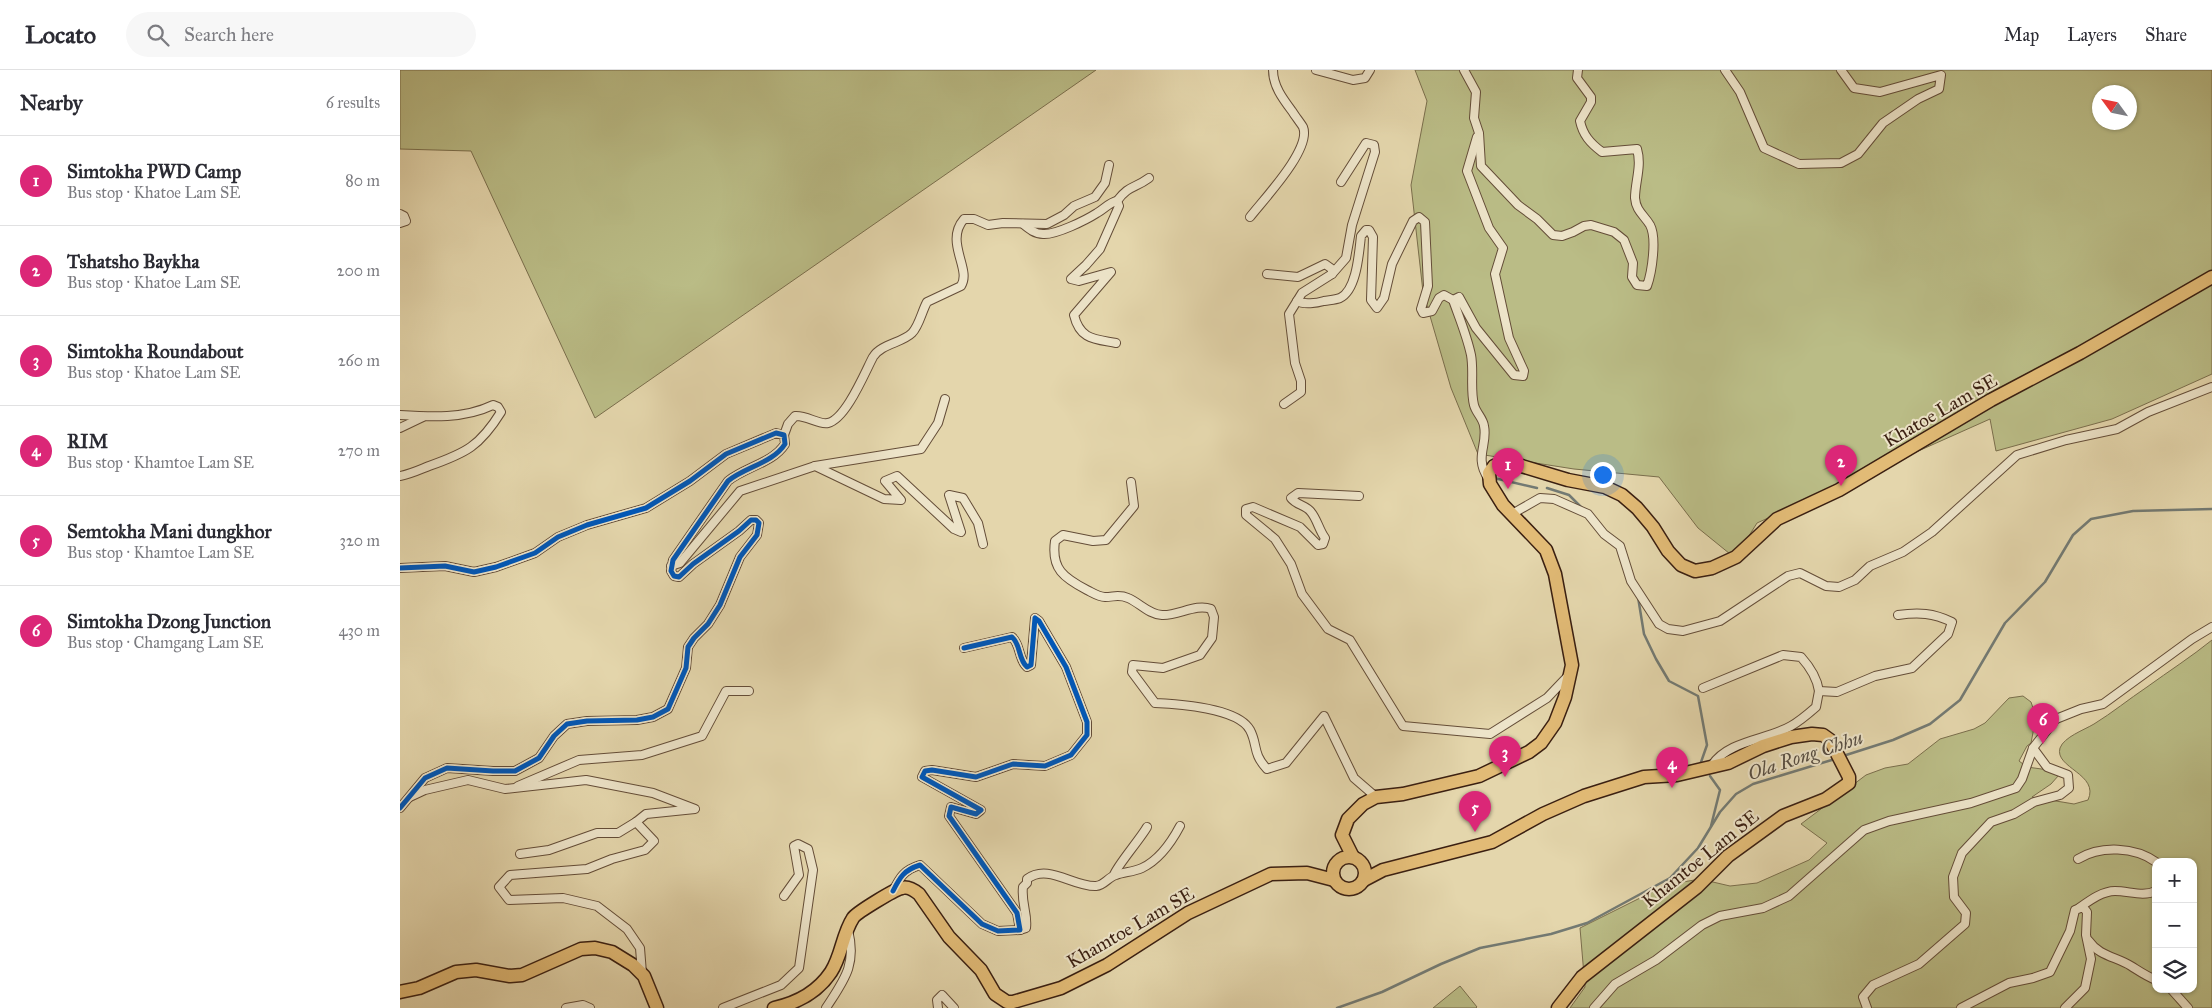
<!DOCTYPE html>
<html lang="en">
<head>
<meta charset="utf-8">
<style>
	body { margin:0; font-family:"IM FELL Great Primer",serif; background:#f7f7f7; color:#2b2b33 }
	.controls { position:absolute; right:15px; bottom:15px; display:grid; overflow:hidden; border-radius:10px; box-shadow:0 1px 4px #0004 }
	.controls button { width:45px; height:45px; display:grid; place-items:center; padding:0; border:0; border-bottom:1px solid #e1e1e2; background:#fff; color:#2b2b33; font:25px sans-serif }
	.compass { position:absolute; left:1692px; top:15px; width:45px; height:45px; border-radius:50%; background:#fff; box-shadow:0 1px 4px #0004; rotate:303deg }
	.you { position:absolute; left:1202px; top:404px; width:18px; height:18px; margin:-12px; border:4px solid #fff; border-radius:50%; background:#1a73e8; box-shadow:0 0 0 8px #1a73e833 }
	.badge { display:grid; place-items:center; width:32px; height:32px; border-radius:50%; background:#db2777; color:#fff; font-size:16px; font-weight:700 }
	.pin { position:absolute; translate:-50% -41px; filter:drop-shadow(0 1px 2px #0008) }
	.pin::after { content:''; position:absolute; top:26px; width:18px; height:15px; background:inherit; clip-path:polygon(0 0,100% 0,50% 100%) }
	.list { margin:0; padding:0; list-style:none }
	h2 { display:flex; justify-content:space-between; align-items:center; height:65px; margin:0; padding:0 20px; font-size:21px }
	h2 small { font-size:16px; font-weight:400; color:#7c7c81 }
	.list li { display:grid; grid-template-columns:32px 1fr auto; gap:15px; align-items:center; box-sizing:border-box; height:90px; padding:0 20px; border-top:1px solid #e1e1e2 }
	.list b { display:block; font-size:19px; white-space:nowrap }
	.list p { margin:0; font-size:16px; white-space:nowrap; color:#7c7c81 }
	.list em { font-size:16px; font-style:normal; color:#7c7c81 }
	.icon { flex:none; width:28px; height:28px; fill:none; stroke:currentColor; stroke-width:2; stroke-linecap:round; stroke-linejoin:round }
	.map { position:relative; flex:none; width:1812px; height:938px; overflow:hidden }
	header { display:flex; align-items:center; gap:30px; box-sizing:border-box; height:70px; padding:0 25px; background:#fff; border-bottom:1px solid #e1e1e2 }
	header strong { font-size:24px }
	nav { display:flex; gap:28px; margin-inline-start:auto; font-size:18px }
	.search { width:350px; height:45px; background:#f7f7f7; display:flex; align-items:center; gap:12px; box-sizing:border-box; padding:0 18px; border-radius:28px; color:#7c7c81; font-size:19px }
	main { display:flex }
	aside { flex:1; background:#fff }
	.map>svg:first-child { display:block }
	.green { fill:#babc86; stroke:#7a6e4c; fill-rule:evenodd }
	.lines { fill:none; stroke-linecap:round; stroke-linejoin:round }
	.stream { stroke:#737a73; stroke-width:2.5 }
	.minor-casing { stroke:#644d38; stroke-width:10 }
	.primary-casing { stroke:#3a1f11; stroke-width:15 }
	.minor { stroke:#ede4c9; stroke-width:8 }
	.primary { stroke:#e2bb76; stroke-width:12 }
	.cycleway-casing { stroke:#ede4c9; stroke-width:8 }
	.cycleway { stroke:#0057b8; stroke-width:5 }
	.labels { text-anchor:middle; stroke-width:4; stroke-linejoin:round; paint-order:stroke }
	.street-label { font-size:19px; fill:#3a1f11; stroke:#ede4c9 }
	.water-label { font-size:20px; font-style:italic; fill:#564d42; stroke:#ede4c9 }
</style>
</head>
<body>
<header>
<strong>Locato</strong>
<div class="search"><svg class="icon" aria-label="search" viewBox="0 0 24 24"><circle cx="10" cy="10" r="6"/><path d="M15 15l6 6"/></svg>Search here</div>
<nav><a>Map</a><a>Layers</a><a>Share</a></nav>
</header>
<main>
<aside>
<h2>Nearby<small>6 results</small></h2>
<ul class="list">
<li><span class="badge">1</span><div><b>Simtokha PWD Camp</b><p>Bus stop · Khatoe Lam SE</p></div><em>80 m</em></li>
<li><span class="badge">2</span><div><b>Tshatsho Baykha</b><p>Bus stop · Khatoe Lam SE</p></div><em>200 m</em></li>
<li><span class="badge">3</span><div><b>Simtokha Roundabout</b><p>Bus stop · Khatoe Lam SE</p></div><em>260 m</em></li>
<li><span class="badge">4</span><div><b>RIM</b><p>Bus stop · Khamtoe Lam SE</p></div><em>270 m</em></li>
<li><span class="badge">5</span><div><b>Semtokha Mani dungkhor</b><p>Bus stop · Khamtoe Lam SE</p></div><em>320 m</em></li>
<li><span class="badge">6</span><div><b>Simtokha Dzong Junction</b><p>Bus stop · Chamgang Lam SE</p></div><em>430 m</em></li>
</ul>
</aside>
<div class="map">
<svg width="1812" height="938" viewBox="0 0 1812 938">
	<rect width="100%" height="100%" fill="#e4d6ac"/>
	<filter id="stains"><feTurbulence type="fractalNoise" baseFrequency=".004" numOctaves="4"/><feColorMatrix values="0 0 0 0 .2 0 0 0 0 .09 0 0 0 0 .02 0 0 0 .5 -.17"/></filter>
	<radialGradient id="worn" r=".72"><stop offset=".6" stop-color="#630" stop-opacity="0"/><stop offset="1" stop-color="#630" stop-opacity=".3"/></radialGradient>
	<g class="green">
		<polygon points="0,0 696,0 195,348 71,81 0,79"/>
		<path d="M1015,0H1812V304L1712,349L1596,381L1590,349L1357,453L1335,488L1298,458L1259,407L1174,399L1078,384L1051,318L1023,222L1011,115L1027,31ZM1700,22H1730V52H1700Z"/>
		<path d="M1812,570V938H1170L1185,917L1180,858L1266,815L1300,809L1330,816L1357,813L1409,790L1427,773L1401,754L1466,705L1485,698L1508,694L1540,669L1574,659L1585,653L1609,628L1623,626L1631,632L1636,647L1631,673L1627,676L1619,691L1627,697L1656,701L1659,705L1651,714L1632,727L1674,734L1688,730C1700,704 1654,698 1660,678C1664,667 1684,660 1694,654C1712,643 1729,629 1747,617C1769,601 1791,587 1812,570ZM1756,792H1793V919H1756Z"/>
		<polygon points="1060,916 1077,937 1076,938 1033,938"/>
	</g>
	<g class="lines">
		<g class="stream">
			<polyline points="1094,408 1137,418"/>
			<polyline points="1147,418 1169,425 1183,439"/>
			<polyline points="1238,527 1244,564 1256,589 1269,611 1298,626 1307,675 1300,695"/>
			<polyline points="1443,686 1493,670 1530,654 1560,630 1605,553 1645,512 1673,465 1691,449 1733,441 1812,439"/>
			<polyline points="1310,706 1320,720 1311,756"/>
			<polyline points="937,938 982,922 1041,894 1080,878 1151,864 1187,853 1270,808 1298,778 1320,742 1336,724 1353,714 1435,689"/>
		</g>
		<defs>
			<g id="minor">
				<polyline points="916,0 953,10 965,8 970,0"/>
				<path d="M1064,0L1076,22L1074,48L1079,63L1081,96L1118,135L1137,149L1153,165L1162,166L1173,162L1184,156L1191,155L1214,162L1224,170L1233,193L1232,207L1237,215L1247,216C1252,202 1257,168 1250,155C1244,145 1236,141 1235,128C1235,112 1242,96 1237,79L1202,82C1190,73 1183,65 1180,51L1191,32V27L1177,8L1178,0"/>
				<polyline points="1325,0 1340,22 1364,78 1399,94 1441,93 1458,84 1483,53 1518,29 1539,19 1541,5 1480,22 1454,18 1441,0"/>
				<path d="M1077,67L1067,101L1089,158L1103,178L1095,204L1109,268L1124,301L1123,306L1114,305L1076,258L1059,227L1053,230C1059,247 1067,266 1071,285C1074,301 1070,319 1074,335C1076,343 1083,348 1084,356C1088,375 1074,387 1088,408"/>
				<path d="M717,131C729,115 734,119 749,108"/>
				<polyline points="0,144 4,146 6,151 0,153"/>
				<path d="M850,147C863,130 912,79 903,57C900,52 895,46 892,41C883,29 873,16 873,0"/>
				<path d="M623,154C629,159 635,164 643,164C656,165 686,150 697,143C704,139 710,132 717,131L719,136L700,179L686,195L671,209L679,211L711,202L674,245C680,270 695,269 716,273"/>
				<polyline points="867,204 898,207 925,194 932,199 932,204"/>
				<path d="M897,231C904,235 917,233 924,231C929,230 935,230 940,228C957,220 959,182 961,166L966,160H969L973,167L971,230L977,238L984,228L992,194L1013,151L1019,147L1025,152L1028,216L1021,239L1023,243L1032,241L1039,228L1044,225L1053,230"/>
				<polyline points="884,334 901,322 901,311 895,293 889,244 902,223 932,204 946,188 952,155 975,82 974,75 966,73 941,112"/>
				<path d="M0,345C31,347 64,349 93,335L98,337L101,342C80,376 66,383 29,396C19,400 11,404 0,406"/>
				<polyline points="0,358 23,347"/>
				<path d="M384,365L388,354L395,346C407,345 418,355 428,353C446,349 465,302 473,287C481,274 502,273 512,263C519,256 522,241 527,232L561,216C572,199 544,172 564,149H574L588,155L603,153L647,154L664,145L674,136L695,127L705,113L709,95"/>
				<polyline points="415,396 521,379 538,353 545,329"/>
				<path d="M731,412L734,436L706,470L693,471L663,465L655,471C651,499 664,508 687,520C693,523 699,527 705,527C714,527 719,524 728,528C740,533 748,544 762,545C778,546 796,533 811,539L814,547L812,568L800,585L763,598L733,595L732,602L755,633C778,634 838,638 850,660C858,675 852,683 867,699L886,693L924,646L954,708L976,727"/>
				<path d="M959,426L898,423L891,428C896,435 906,435 911,442C917,449 919,460 925,468L923,474L918,475L900,457L853,437L846,439V445L875,469L891,494L902,524L928,559L950,570L1003,656L1090,664L1147,628L1168,606"/>
				<polyline points="1112,444 1140,428 1154,429 1188,444 1204,464 1220,476 1231,511 1259,554 1268,559 1283,561 1320,551 1388,506 1400,503 1426,516 1439,517 1455,510 1470,496 1503,482 1532,462 1617,385 1666,370 1717,359 1748,342 1812,317"/>
				<polyline points="271,496 280,493 340,421 415,396 484,429 501,430 485,411 497,406 554,459 561,462 549,425 563,428 578,453 583,474"/>
				<path d="M0,498L45,496L74,502L96,497L135,483L158,467L187,455L246,438L290,411L326,384L376,363L384,365L385,374C373,393 345,397 328,411L273,490L271,501L274,506L279,507L293,494L339,461L351,450H356L359,453L357,465L340,487L320,535L308,554L294,568L288,577L286,598L268,639L253,647L237,650L187,651L167,654L154,666L139,688L115,701H93L47,698L25,708L0,738"/>
				<path d="M1303,618L1383,585L1401,587C1410,597 1417,607 1419,621"/>
				<path d="M1312,695C1329,670 1367,670 1391,656C1400,651 1408,644 1416,637L1419,621L1437,622L1475,606L1512,598L1548,564L1552,552C1533,543 1519,542 1498,545"/>
				<polyline points="118,716 179,690 242,685 302,666 326,621 349,621"/>
				<polyline points="10,727 25,720 68,710 105,719 186,710 253,723 295,739 246,744 236,752 254,771 245,780 212,789 187,799 110,805 99,817 109,830 163,828 197,836 227,859 240,878 242,903"/>
				<polyline points="120,784 149,780 197,763 218,763 236,752"/>
				<path d="M1678,789C1701,775 1735,777 1756,792"/>
				<path d="M714,805C716,797 741,768 747,757"/>
				<path d="M493,821C500,807 504,800 520,795L582,854L598,861L620,860L617,843L549,746L551,737L576,744L581,740L522,707L525,701L532,700L576,707L613,694L645,696L671,685L687,665V652L666,597L639,551L635,548L631,595L627,597C618,589 621,575 612,567L564,578"/>
				<path d="M1679,838C1689,831 1702,821 1715,821C1729,821 1743,827 1756,821"/>
				<path d="M620,860L626,858C628,844 621,833 623,817L627,813V809C648,793 673,817 696,816C705,815 708,807 716,805C724,802 733,802 742,798C759,790 771,773 780,756"/>
				<path d="M1689,871C1699,886 1717,887 1731,896C1739,901 1746,906 1756,910"/>
				<polyline points="1771,919 1788,938"/>
				<polyline points="166,938 183,935 190,938"/>
				<polyline points="323,938 381,915 399,898 413,800 408,779 398,774 394,776 399,805 384,826"/>
				<path d="M426,938C444,910 457,895 448,860"/>
				<polyline points="538,938 537,930 542,925 554,938"/>
				<polyline points="1194,938 1215,914 1256,890 1302,855 1320,846 1363,838 1389,826 1464,760 1489,751 1571,733 1616,718 1622,709 1633,678 1656,649 1681,639 1703,634 1792,569 1812,557"/>
				<polyline points="1467,938 1463,927 1473,915 1519,894 1565,854 1566,843 1554,827 1553,807 1562,783 1591,752 1614,744 1634,732 1660,725 1669,718 1668,705 1647,697 1633,678"/>
				<polyline points="1561,938 1609,913 1633,908 1650,902 1670,861 1675,840 1683,837 1687,842 1686,865 1691,889 1685,918 1665,938"/>
			</g>
			<g id="primary">
				<circle cx="949" cy="803" r="16"/>
				<polyline points="953,787 942,765 948,749 963,734 976,727 1003,724 1079,706 1129,682 1141,673 1155,653 1165,627 1172,595 1155,504 1146,480 1103,435 1090,414 1089,403 1094,396 1103,392 1115,394 1168,410 1205,417 1222,425 1237,438 1253,457 1268,481 1281,495 1295,501 1312,498 1336,487 1377,449 1439,420 1591,330 1680,283 1812,207"/>
				<polyline points="964,810 983,800 1092,772 1143,744 1184,726 1244,707 1277,705 1328,693 1363,676 1391,667 1412,664 1423,665 1430,670 1449,707 1449,713 1426,729 1383,746 1328,786 1297,817 1182,907 1158,938"/>
				<polyline points="0,922 19,918 56,902 76,900 110,906 122,905 181,879 195,878 212,882 233,895 244,906 257,938"/>
				<path d="M374,938C397,933 417,923 431,902C442,885 442,865 453,848C456,843 495,819 502,818C508,816 514,820 519,824L549,867L581,900L595,924L607,932H613L661,918L707,895L788,843L871,804L907,803L934,810"/>
			</g>
		</defs>
		<use href="#minor" class="minor-casing"/>
		<use href="#primary" class="primary-casing"/>
		<use href="#minor" class="minor"/>
		<use href="#primary" class="primary"/>
		<defs>
			<g id="cycleway">
				<path d="M0,498L45,496L74,502L96,497L135,483L158,467L187,455L246,438L290,411L326,384L376,363L384,365L385,374C373,393 345,397 328,411L273,490L271,501L274,506L279,507L293,494L339,461L351,450H356L359,453L357,465L340,487L320,535L308,554L294,568L288,577L286,598L268,639L253,647L237,650L187,651L167,654L154,666L139,688L115,701H93L47,698L25,708L0,738"/>
				<path d="M493,821C500,807 504,800 520,795L582,854L598,861L620,860L617,843L549,746L551,737L576,744L581,740L522,707L525,701L532,700L576,707L613,694L645,696L671,685L687,665V652L666,597L639,551L635,548L631,595L627,597C618,589 621,575 612,567L564,578"/>
			</g>
		</defs>
		<use href="#cycleway" class="cycleway-casing"/>
		<use href="#cycleway" class="cycleway"/>
	</g>
	<g class="labels">
		<g class="street-label">
			<text transform="translate(1540 340) rotate(-30)" y="7">Khatoe Lam SE</text>
			<text transform="translate(1300 788) rotate(-39)" y="7">Khamtoe Lam SE</text>
			<text transform="translate(730 857) rotate(-30)" y="7">Khamtoe Lam SE</text>
		</g>
		<g class="water-label">
			<text transform="translate(1405 685) rotate(-18)" y="7">Ola Rong Chhu</text>
		</g>
	</g>
	<rect width="100%" height="100%" filter="url(#stains)"/>
	<rect width="100%" height="100%" fill="url(#worn)"/>
</svg>
<div class="controls">
<button>+</button>
<button>−</button>
<button><svg class="icon" aria-label="layers" viewBox="0 0 24 24"><path d="M12 4l9 5-9 5-9-5zM3 14l9 5 9-5"/></svg></button>
</div>
<svg class="compass" viewBox="-18 -18 36 36"><path d="M0-13l5 13h-10z" fill="#e53935"/><path d="M0 13l5-13h-10z" fill="#7c7c81"/></svg>
<div class="you"></div>
<div class="pin badge" style="left:1108px;top:419px">1</div>
<div class="pin badge" style="left:1441px;top:416px">2</div>
<div class="pin badge" style="left:1105px;top:707px">3</div>
<div class="pin badge" style="left:1272px;top:718px">4</div>
<div class="pin badge" style="left:1075px;top:762px">5</div>
<div class="pin badge" style="left:1643px;top:674px">6</div>
</div>
</main>
</body>
</html>
